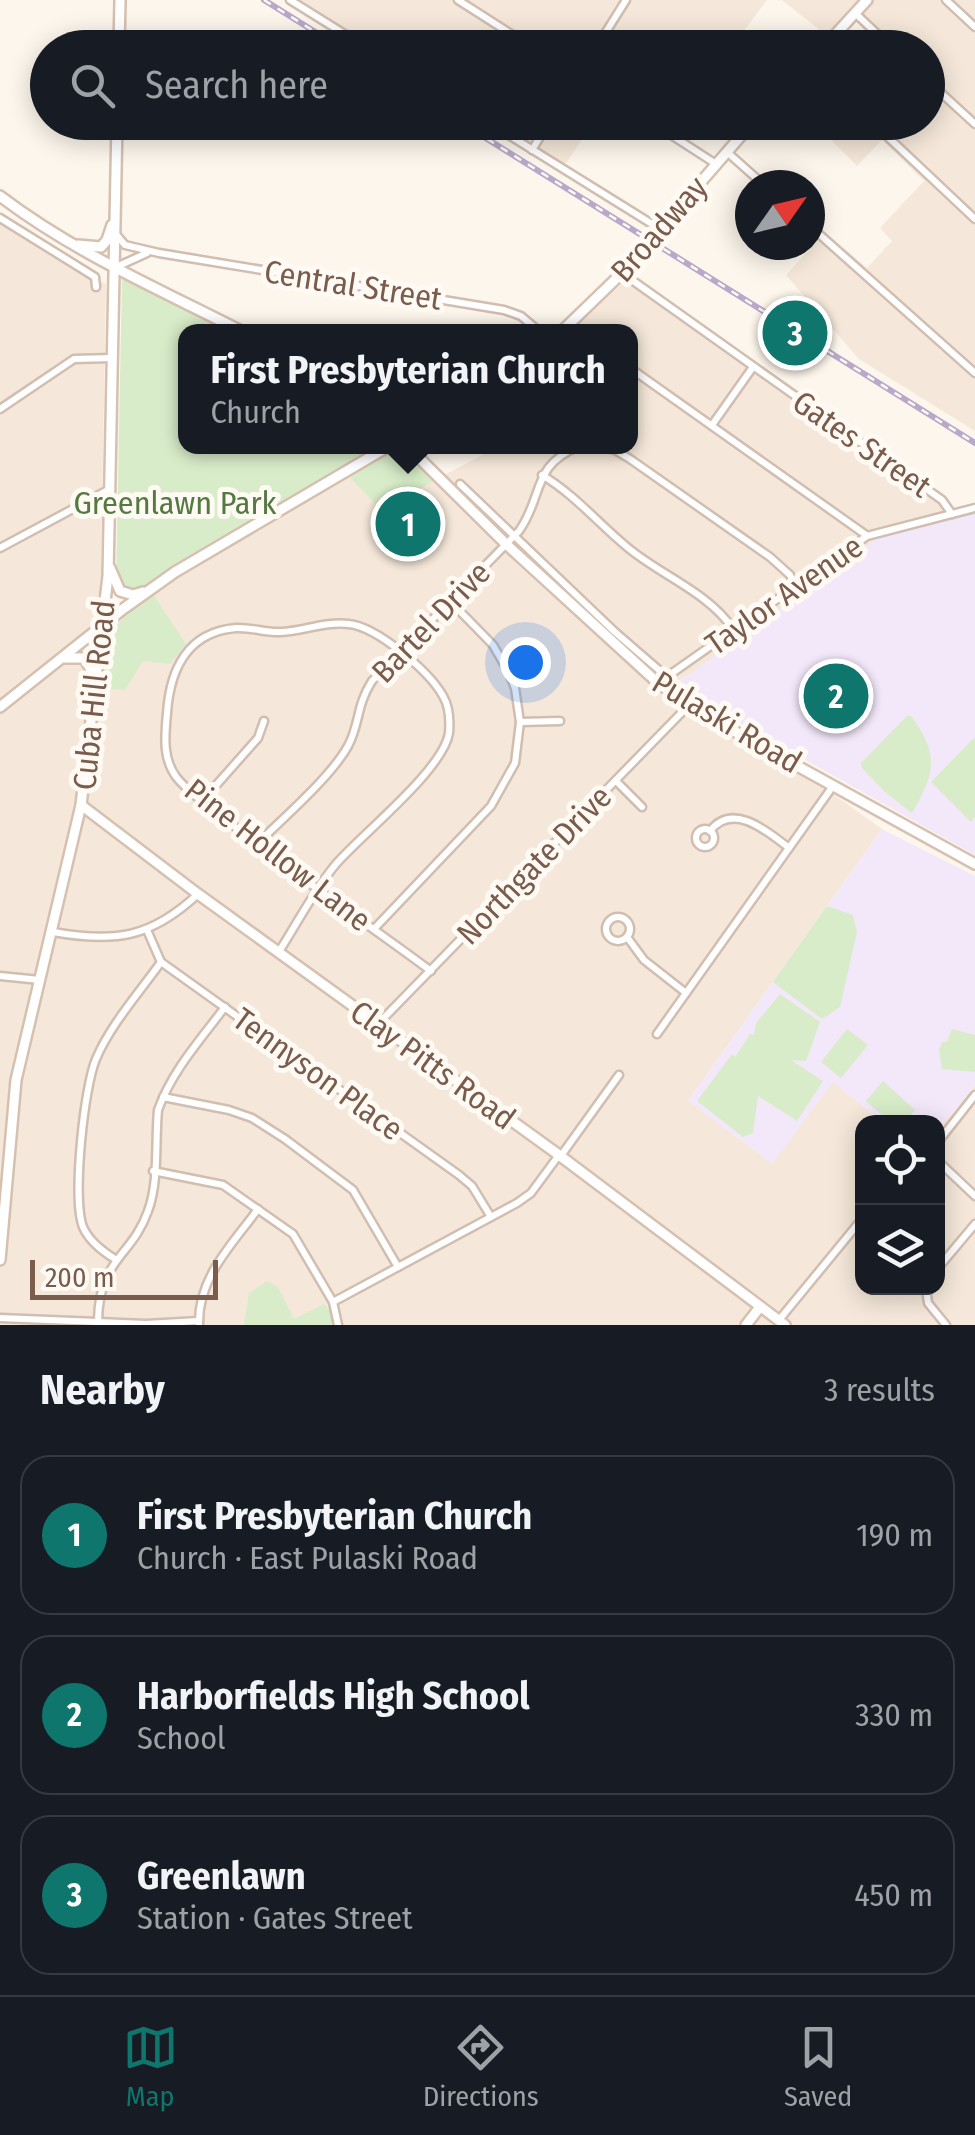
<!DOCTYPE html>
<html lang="en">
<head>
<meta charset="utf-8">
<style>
	body { margin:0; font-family:"Fira Sans Condensed",sans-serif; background:#242831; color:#f1f3f6 }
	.controls { position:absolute; right:30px; bottom:30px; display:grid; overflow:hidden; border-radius:20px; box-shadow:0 5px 25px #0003 }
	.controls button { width:90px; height:90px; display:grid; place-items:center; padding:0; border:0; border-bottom:2px solid #363941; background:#171b24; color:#f1f3f6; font:50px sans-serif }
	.compass { position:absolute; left:735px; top:170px; width:90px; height:90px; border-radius:50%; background:#171b24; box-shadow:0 5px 25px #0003; rotate:56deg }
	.scale { position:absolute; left:30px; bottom:25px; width:188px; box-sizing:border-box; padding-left:10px; border:5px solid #7a5c4d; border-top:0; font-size:28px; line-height:35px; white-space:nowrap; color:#7a5c4d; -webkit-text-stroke:8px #fffaf3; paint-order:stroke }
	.you { position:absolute; left:525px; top:662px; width:35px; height:35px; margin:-25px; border:8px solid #fff; border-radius:50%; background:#1a73e8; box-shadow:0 0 0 15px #1a73e833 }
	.badge { display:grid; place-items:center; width:65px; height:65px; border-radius:50%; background:#0f766e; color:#fff; font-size:32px; font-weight:700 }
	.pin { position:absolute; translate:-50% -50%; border:5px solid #fff; box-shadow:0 2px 10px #0006 }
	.popup { position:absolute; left:178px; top:324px; width:460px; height:130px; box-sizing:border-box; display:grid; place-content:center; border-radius:20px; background:#171b24; filter:drop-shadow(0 2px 8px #0005); font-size:32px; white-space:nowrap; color:#9ea1a6 }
	.popup b { font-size:38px; color:#f1f3f6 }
	.popup::after { content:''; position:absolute; left:50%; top:100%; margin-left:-20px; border:20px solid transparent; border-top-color:#171b24 }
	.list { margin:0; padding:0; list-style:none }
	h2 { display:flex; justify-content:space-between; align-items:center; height:130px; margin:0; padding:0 40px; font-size:42px }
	h2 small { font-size:32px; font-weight:400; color:#9ea1a6 }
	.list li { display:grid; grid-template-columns:65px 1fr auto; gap:30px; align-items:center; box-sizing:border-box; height:160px; margin:0 20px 20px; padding:0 20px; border:2px solid #363941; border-radius:30px }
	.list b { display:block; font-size:38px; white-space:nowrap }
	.list p { margin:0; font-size:32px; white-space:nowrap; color:#9ea1a6 }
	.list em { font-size:32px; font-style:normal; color:#9ea1a6 }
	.icon { flex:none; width:55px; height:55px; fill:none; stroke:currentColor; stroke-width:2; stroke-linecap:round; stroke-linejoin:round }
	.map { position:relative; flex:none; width:975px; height:1325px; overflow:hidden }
	.search { position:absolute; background:#171b24; box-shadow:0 5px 25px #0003; left:30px; right:30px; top:30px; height:110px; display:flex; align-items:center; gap:25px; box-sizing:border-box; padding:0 35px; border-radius:55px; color:#9ea1a6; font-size:38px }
	.sheet { height:670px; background:#171b24 }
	nav { display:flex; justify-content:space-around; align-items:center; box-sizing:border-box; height:140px; border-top:2px solid #363941; background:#171b24; font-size:28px; color:#9ea1a6 }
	nav a { display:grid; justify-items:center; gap:5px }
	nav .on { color:#0f766e }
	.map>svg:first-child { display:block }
	.residential { fill:#f5e8da }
	.education { fill:#f3e8fa }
	.green { fill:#d8ecc9 }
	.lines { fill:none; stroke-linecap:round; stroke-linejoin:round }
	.street-casing { stroke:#d1beb0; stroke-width:11 }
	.secondary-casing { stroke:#d6c0b0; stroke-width:14 }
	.street { stroke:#fff; stroke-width:6 }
	.secondary { stroke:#fff; stroke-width:9 }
	.rail-casing { stroke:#b9a8c9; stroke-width:6 }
	.rail { stroke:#fffaf3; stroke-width:2.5; stroke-dasharray:8; stroke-linecap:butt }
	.labels { text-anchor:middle; stroke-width:10; stroke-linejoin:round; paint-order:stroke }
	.street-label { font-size:32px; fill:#7a5c4d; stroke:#fffaf3 }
	.park-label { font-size:32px; fill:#537a41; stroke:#fffaf3 }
</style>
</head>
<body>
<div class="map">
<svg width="975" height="1325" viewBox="0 0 975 1325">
	<rect width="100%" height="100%" fill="#fdf6ec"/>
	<g class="residential">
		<polygon points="293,0 767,0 731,48 370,47"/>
		<polygon points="782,0 975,0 975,431 859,359 786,275 825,232 867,268 892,241 880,228 924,181 882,140 857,166 820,129 826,123 928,122 928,48 890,47 894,42 853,6 826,35"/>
		<polygon points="490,123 593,123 563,168"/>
		<polygon points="0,222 20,237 106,284 100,625 347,474 437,479 497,447 630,446 630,332 569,331 625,281 941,504 944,519 677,682 882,829 688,1101 833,1081 882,1122 862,1122 862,1288 938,1288 938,1130 975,1085 975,1325 0,1325"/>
	</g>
	<g class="education">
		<polygon points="975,511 975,855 716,710 677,683 879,537"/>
		<polygon points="882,829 975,876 975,1085 938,1130 938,1122 883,1122 833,1082 772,1164 688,1101"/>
	</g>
	<g class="green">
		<polygon points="122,278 230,331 185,332 185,446 378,447 136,591 123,590 116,580"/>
		<polygon points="388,450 410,453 437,479 382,511 347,474"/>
		<path d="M153,594L186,644L170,664L143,661L125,690L102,688C110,629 105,631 153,594Z"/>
		<path d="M907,716H911C940,755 935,773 912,813L885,792L862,768L861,763Z"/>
		<polygon points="975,737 975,817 971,822 931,782"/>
		<polygon points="827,906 853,915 857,932 840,1007 822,1019 773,982"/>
		<polygon points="780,994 820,1022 806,1061 791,1060 823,1081 797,1121 758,1096 753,1133 743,1137 697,1101 732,1054 735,1057 750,1034 754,1035 756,1023"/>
		<polygon points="847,1029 868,1045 841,1078 821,1062"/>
		<polygon points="952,1029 975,1035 975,1072 942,1069 939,1049 942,1042 947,1042"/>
		<polygon points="883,1081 915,1110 904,1122 890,1122 866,1101"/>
		<polygon points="267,1281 278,1287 294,1319 324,1304 333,1313 336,1325 244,1325 249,1293"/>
	</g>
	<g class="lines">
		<defs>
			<g id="street">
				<polyline points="290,0 367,48"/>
				<polyline points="458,0 533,48"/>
				<polyline points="946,0 975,27"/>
				<polyline points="855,13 892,48"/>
				<polyline points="596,48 626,0"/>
				<polyline points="928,81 975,124"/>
				<polyline points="488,122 660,229"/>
				<polyline points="651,122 716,164"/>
				<polyline points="872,122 975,219"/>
				<polyline points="532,150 549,122"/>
				<polyline points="727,152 764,185"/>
				<polyline points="0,218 95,277 96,287"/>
				<polyline points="810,226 975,373"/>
				<polyline points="115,233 125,245 159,253 504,310 521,316 540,332"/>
				<polyline points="114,268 147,253"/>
				<polyline points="622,273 942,500 952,514"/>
				<polyline points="569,325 578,332"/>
				<polyline points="630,368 866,535"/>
				<polyline points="0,409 74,359 112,358"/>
				<polyline points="712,425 753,367"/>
				<polyline points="598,446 615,450 630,459 770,557 790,575 795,585"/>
				<path d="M542,475C575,495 598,523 627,547C660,575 708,592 733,629"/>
				<polyline points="460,484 615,632 667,677"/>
				<polyline points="0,548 110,489"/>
				<polyline points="658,683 867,536 975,508"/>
				<polyline points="520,722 560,721"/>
				<polyline points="616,781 642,807"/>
				<polyline points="203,800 258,738 264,721"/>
				<circle cx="705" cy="838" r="9"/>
				<path d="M710,831C733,801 768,832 789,848"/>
				<path d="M257,844C283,818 331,777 348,746C360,724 356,706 372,681L519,531C544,496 531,466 579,446"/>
				<circle cx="618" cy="929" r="12"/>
				<polyline points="374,929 491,806 515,763 520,722 515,688 508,671 493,645 450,601"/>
				<polyline points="147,930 161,962 459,1175 472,1186 491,1217"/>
				<path d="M53,932C115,943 151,938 198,894"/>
				<polyline points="627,937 644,960 686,993"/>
				<path d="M278,953C297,924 314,890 336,864C363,833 443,770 449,733C450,721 449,706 443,696C429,671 377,627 349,624C326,621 303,631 281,632C266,633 251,627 236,628C187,632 170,670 167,713C165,735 162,759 177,778C191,795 212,808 229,822C294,875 364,921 431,971"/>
				<polyline points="0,976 40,980"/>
				<polyline points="378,1024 689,705"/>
				<polyline points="657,1034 833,786"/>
				<polyline points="163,1097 229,1110 252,1118 285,1139 353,1190 398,1267"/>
				<polyline points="938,1142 975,1095"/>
				<polyline points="560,1157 619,1075"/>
				<polyline points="938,1161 975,1196"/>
				<polyline points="153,1171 223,1185 293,1234 333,1302 338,1325"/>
				<path d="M115,1259C102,1251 89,1241 83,1227C72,1199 84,1087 96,1059C111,1024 139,993 161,962"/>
				<polyline points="938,1268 975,1224"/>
				<polyline points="926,1288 928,1303 946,1325"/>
				<polyline points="333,1302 517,1203 531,1193 559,1155"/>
				<polyline points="0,1318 146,1324 199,1321"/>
				<polyline points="779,1320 862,1219"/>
				<path d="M98,1321C99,1258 132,1257 148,1211C159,1182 155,1142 158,1110C172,1071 200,1040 225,1007"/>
				<path d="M199,1324C198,1277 232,1245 258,1209"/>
			</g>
			<g id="secondary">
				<polyline points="119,48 120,0"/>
				<polyline points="823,48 867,0"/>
				<path d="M0,196C75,253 159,289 243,332"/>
				<polyline points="78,245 101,247 107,240 112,225"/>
				<polyline points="561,332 622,273 753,122"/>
				<polyline points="407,446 506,544 658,683 723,725 975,864"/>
				<polyline points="110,568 120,591 133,595 143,592"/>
				<polyline points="64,658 84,658 93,673"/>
				<polyline points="0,707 123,609 175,572 389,446"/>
				<polyline points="81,805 198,894 559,1155 785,1325"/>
				<polyline points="0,1260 16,1080 81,805 108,576 117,122"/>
				<polyline points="746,1325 760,1307"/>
			</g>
		</defs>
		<use href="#street" class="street-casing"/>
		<use href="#secondary" class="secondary-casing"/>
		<use href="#street" class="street"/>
		<use href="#secondary" class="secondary"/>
		<defs>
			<g id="rail">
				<polyline points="264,0 341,48"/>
				<polyline points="460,122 975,443"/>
			</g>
		</defs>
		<use href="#rail" class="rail-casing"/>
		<use href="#rail" class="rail"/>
	</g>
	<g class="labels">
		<g class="street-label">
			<text transform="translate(659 229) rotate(-49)" y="11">Broadway</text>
			<text transform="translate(353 285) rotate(9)" y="11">Central Street</text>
			<text transform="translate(862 444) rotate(35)" y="11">Gates Street</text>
			<text transform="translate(784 595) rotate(-35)" y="11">Taylor Avenue</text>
			<text transform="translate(431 622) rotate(-46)" y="11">Bartel Drive</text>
			<text transform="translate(94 695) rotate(-84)" y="11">Cuba Hill Road</text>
			<text transform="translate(727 722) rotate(31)" y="11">Pulaski Road</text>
			<text transform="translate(278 855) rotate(38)" y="11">Pine Hollow Lane</text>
			<text transform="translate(534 865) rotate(-46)" y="11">Northgate Drive</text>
			<text transform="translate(433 1065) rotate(36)" y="11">Clay Pitts Road</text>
			<text transform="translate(318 1074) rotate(36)" y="11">Tennyson Place</text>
		</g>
		<g class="park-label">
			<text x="175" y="514">Greenlawn Park</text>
		</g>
	</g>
</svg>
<div class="controls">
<button><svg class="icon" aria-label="locate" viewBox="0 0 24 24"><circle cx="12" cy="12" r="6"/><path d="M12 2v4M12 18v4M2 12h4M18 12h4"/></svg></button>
<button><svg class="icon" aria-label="layers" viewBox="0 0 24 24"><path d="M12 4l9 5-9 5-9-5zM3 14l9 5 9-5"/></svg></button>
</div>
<svg class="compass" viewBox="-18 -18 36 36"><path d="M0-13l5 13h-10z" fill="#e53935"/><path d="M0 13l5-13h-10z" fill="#9ea1a6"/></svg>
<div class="scale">200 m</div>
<div class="you"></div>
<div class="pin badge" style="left:408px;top:524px">1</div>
<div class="popup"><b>First Presbyterian Church</b>Church</div>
<div class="pin badge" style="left:836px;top:696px">2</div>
<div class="pin badge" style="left:795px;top:333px">3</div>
<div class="search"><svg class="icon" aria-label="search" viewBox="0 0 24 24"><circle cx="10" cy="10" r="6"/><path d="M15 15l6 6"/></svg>Search here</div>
</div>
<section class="sheet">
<h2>Nearby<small>3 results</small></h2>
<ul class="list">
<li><span class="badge">1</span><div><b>First Presbyterian Church</b><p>Church · East Pulaski Road</p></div><em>190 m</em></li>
<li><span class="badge">2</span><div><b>Harborfields High School</b><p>School</p></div><em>330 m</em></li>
<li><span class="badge">3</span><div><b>Greenlawn</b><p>Station · Gates Street</p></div><em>450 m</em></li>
</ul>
</section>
<nav>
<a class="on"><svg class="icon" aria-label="map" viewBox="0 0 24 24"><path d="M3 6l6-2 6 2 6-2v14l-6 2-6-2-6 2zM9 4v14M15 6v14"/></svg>Map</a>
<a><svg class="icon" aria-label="directions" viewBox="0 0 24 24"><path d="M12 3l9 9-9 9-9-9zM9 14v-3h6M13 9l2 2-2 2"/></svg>Directions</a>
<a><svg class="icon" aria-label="saved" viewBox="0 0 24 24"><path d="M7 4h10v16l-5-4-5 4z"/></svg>Saved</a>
</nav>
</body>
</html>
